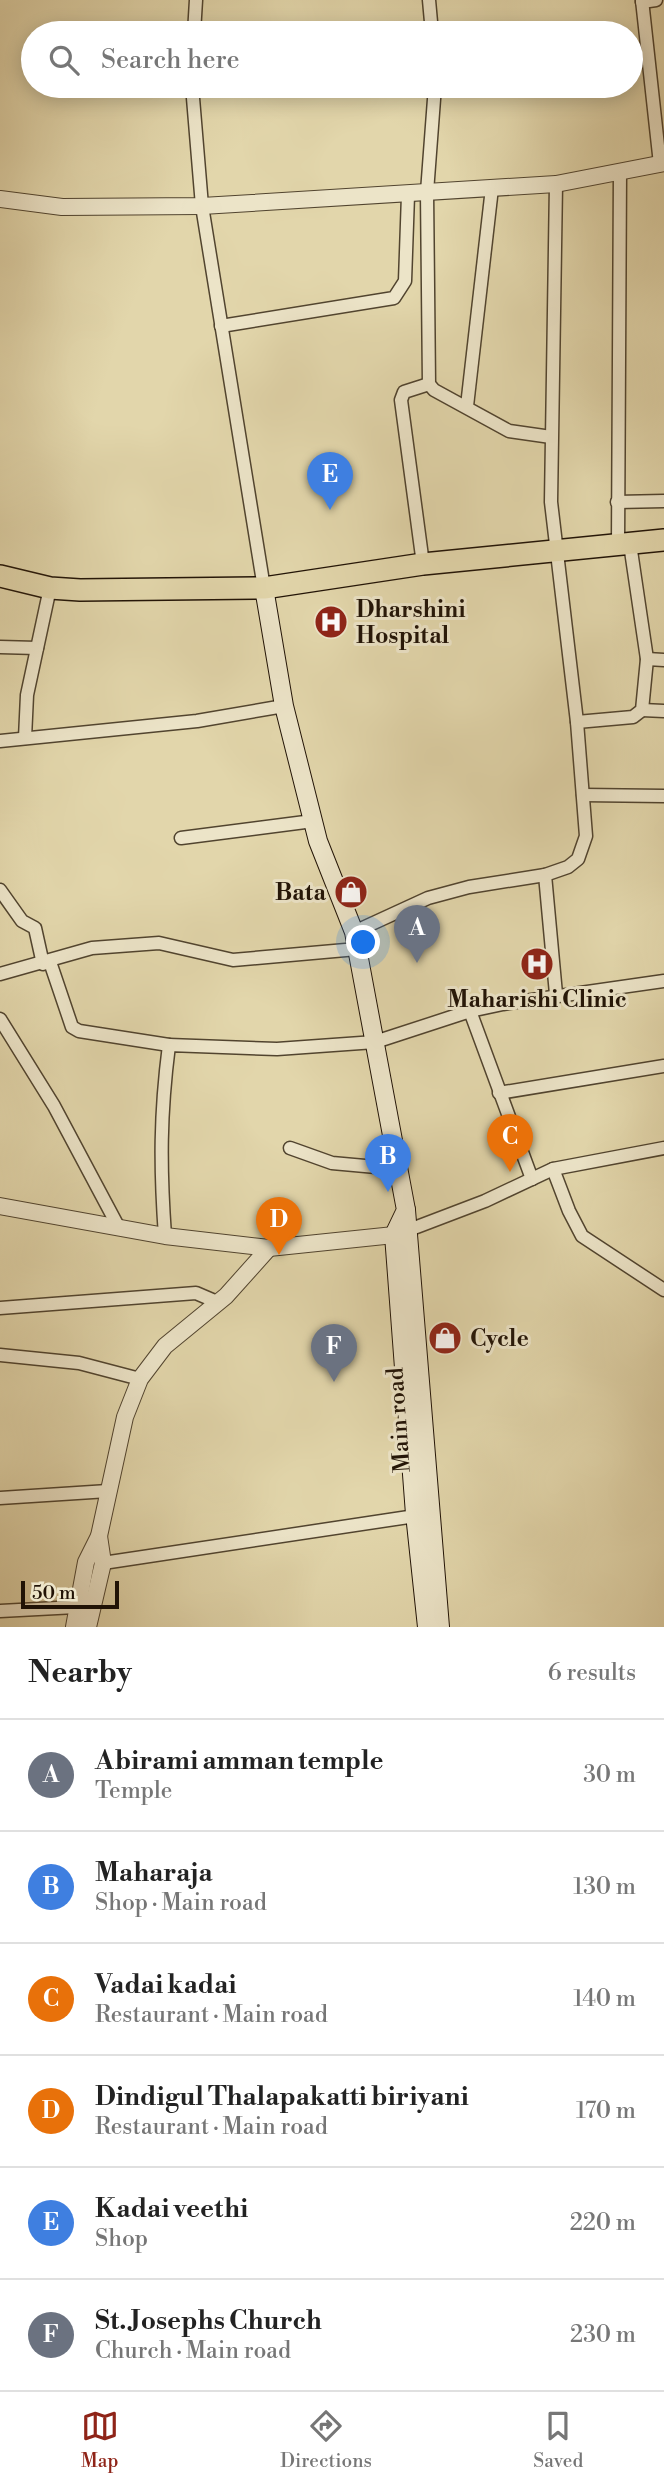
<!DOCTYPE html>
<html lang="en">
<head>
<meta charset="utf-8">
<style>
	body { margin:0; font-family:"Libre Bodoni",serif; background:#f6f6f6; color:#222 }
	.scale { position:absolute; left:21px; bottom:18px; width:98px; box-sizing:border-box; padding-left:7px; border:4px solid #211306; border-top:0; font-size:19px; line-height:24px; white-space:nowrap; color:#211306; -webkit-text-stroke:5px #ece4c8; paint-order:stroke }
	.you { position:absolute; left:364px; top:943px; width:24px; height:24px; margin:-18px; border:5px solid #fff; border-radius:50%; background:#1a73e8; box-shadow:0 0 0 10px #1a73e833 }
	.badge { display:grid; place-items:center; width:46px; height:46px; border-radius:50%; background:#8f2418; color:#fff; font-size:23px; font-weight:700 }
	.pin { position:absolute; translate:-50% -58px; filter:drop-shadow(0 2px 4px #0008) }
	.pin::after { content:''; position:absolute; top:37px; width:24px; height:21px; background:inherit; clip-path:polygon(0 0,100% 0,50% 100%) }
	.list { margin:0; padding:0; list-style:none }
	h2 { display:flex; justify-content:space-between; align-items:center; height:91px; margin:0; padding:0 28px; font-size:30px }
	h2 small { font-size:23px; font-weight:400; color:#767676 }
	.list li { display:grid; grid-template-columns:46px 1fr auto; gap:21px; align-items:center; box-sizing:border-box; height:112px; padding:0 28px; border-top:2px solid #e0e0e0 }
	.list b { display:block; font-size:26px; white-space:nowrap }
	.list p { margin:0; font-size:23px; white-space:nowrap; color:#767676 }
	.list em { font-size:23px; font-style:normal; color:#767676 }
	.icon { flex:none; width:38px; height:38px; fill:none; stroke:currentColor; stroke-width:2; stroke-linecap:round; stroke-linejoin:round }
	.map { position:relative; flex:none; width:664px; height:1627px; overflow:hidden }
	.search { position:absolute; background:#fff; box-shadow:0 4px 18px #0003; left:21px; right:21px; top:21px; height:77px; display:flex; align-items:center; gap:18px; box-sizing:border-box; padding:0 24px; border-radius:38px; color:#767676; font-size:26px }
	.sheet { height:763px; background:#fff }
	nav { display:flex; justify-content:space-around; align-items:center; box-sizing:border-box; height:98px; border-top:2px solid #e0e0e0; background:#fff; font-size:19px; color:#767676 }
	nav a { display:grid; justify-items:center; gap:4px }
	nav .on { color:#8f2418 }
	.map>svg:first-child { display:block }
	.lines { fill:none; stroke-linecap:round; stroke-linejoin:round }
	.minor-casing { stroke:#51442f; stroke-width:15 }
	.tertiary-casing { stroke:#51442f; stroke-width:18 }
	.secondary-casing { stroke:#211306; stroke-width:20 }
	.primary-casing { stroke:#211306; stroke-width:24 }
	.minor { stroke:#ece4c8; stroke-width:12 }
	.tertiary { stroke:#ece4c8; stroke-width:16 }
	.secondary { stroke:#ece4c8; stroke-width:18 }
	.primary { stroke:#e2d6ab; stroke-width:21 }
	.labels { text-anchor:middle; stroke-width:6; stroke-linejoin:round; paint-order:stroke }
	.poi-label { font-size:23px; font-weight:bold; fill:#211306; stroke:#ece4c8; text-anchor:start }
	.street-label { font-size:23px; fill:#211306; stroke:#ece4c8 }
</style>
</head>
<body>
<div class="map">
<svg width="664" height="1627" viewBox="0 0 664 1627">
	<rect width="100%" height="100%" fill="#e2d6ab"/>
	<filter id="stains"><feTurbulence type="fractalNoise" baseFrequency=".00286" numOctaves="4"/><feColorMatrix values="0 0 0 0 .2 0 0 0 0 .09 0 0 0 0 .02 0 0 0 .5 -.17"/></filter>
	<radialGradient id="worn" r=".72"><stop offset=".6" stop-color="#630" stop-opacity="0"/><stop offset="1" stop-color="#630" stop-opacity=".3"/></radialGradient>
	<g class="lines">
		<defs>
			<g id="minor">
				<polyline points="429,0 432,33"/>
				<polyline points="642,0 660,164"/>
				<polyline points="642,2 656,0"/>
				<polyline points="194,33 196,0"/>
				<polyline points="192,86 202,206 264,588"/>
				<polyline points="435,86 427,192 429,384 434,390 509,431 551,437"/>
				<polyline points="556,184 551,502 577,722 586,836 578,859 568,867 545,875 556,994"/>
				<polyline points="221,326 394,298 405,281 408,195"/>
				<polyline points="467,406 492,188"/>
				<polyline points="617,502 664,501"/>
				<polyline points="618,545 620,172"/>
				<polyline points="423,564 401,400 404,392 429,384"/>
				<polyline points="0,647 37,648"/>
				<polyline points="647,659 664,660"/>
				<polyline points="642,710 664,711"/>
				<polyline points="577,722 633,717 642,710 647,659 630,544"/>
				<polyline points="25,738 27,695 50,588"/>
				<polyline points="0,741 197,721 284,706"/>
				<polyline points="583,795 664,796"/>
				<polyline points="181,838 313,821"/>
				<polyline points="0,890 22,921 35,928 43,964"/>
				<polyline points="354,932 428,898 469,887 545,875"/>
				<polyline points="50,962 72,1027 79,1031 169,1045"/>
				<polyline points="0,974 92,948 159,943 233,960 357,949"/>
				<polyline points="470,1011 532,1179"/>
				<polyline points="0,1019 54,1106 119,1228"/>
				<polyline points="499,1093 664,1066"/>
				<polyline points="290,1148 332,1163 398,1169"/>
				<polyline points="553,1169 569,1211 582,1236 664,1290"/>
				<polyline points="401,1233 485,1201 553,1169 664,1148"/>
				<path d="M165,1236C160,1166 160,1115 169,1045L277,1049L375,1042L470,1011L503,1004L664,981"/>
				<polyline points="0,1308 196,1293 217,1302"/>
				<polyline points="0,1355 79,1363 140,1379"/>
				<polyline points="0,1498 108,1491"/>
				<polyline points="103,1563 422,1515"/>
				<polyline points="0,1611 76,1607"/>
			</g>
			<g id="tertiary">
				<polyline points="0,199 62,207 202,206 556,184 664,163"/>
				<polyline points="0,1206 165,1236 269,1248 394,1235"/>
				<polyline points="74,1627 86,1562 99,1536 125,1417 140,1379 165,1346 226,1296 269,1248"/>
				<polyline points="88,1627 103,1563 99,1536"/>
			</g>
			<g id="secondary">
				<polyline points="264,588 284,706 318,841 354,932 406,1210 394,1235 415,1514 427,1627"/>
				<polyline points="406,1210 440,1627"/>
			</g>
			<polyline id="primary" points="0,576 50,588 80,590 264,588 423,564 664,540"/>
		</defs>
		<use href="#minor" class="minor-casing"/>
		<use href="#tertiary" class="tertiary-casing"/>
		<use href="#secondary" class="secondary-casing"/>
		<use href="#primary" class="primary-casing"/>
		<use href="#minor" class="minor"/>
		<use href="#tertiary" class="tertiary"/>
		<use href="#secondary" class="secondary"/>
		<use href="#primary" class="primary"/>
	</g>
	<defs>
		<symbol id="hospital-disc" viewBox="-11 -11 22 22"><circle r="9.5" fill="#8f2418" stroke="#ece4c8"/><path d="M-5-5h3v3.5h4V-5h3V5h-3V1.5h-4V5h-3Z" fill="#fff"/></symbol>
		<symbol id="shop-disc" viewBox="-11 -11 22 22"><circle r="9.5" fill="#8f2418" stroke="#ece4c8"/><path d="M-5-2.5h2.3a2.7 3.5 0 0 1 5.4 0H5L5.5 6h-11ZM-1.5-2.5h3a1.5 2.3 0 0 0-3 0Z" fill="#fff"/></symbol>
	</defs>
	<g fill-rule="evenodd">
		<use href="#hospital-disc" x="312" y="603" width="38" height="38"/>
		<use href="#shop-disc" x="332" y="873" width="38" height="38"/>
		<use href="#hospital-disc" x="518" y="945" width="38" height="38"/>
		<use href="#shop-disc" x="426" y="1319" width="38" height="38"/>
	</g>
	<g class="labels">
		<g class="poi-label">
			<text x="356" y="617">Dharshini<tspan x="356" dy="26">Hospital</tspan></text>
			<text x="326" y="900" text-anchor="end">Bata</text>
			<text x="537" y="1007" text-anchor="middle">Maharishi Clinic</text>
			<text x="470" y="1346">Cycle</text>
		</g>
		<g class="street-label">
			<text transform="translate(398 1420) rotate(-94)" y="8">Main road</text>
		</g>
	</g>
	<rect width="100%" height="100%" filter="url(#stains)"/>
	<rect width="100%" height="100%" fill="url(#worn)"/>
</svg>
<div class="scale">50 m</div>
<div class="you"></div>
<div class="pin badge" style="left:417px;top:963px;background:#6b7280">A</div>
<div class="pin badge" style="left:388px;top:1192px;background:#3f7fe0">B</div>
<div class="pin badge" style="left:510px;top:1172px;background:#e8710a">C</div>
<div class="pin badge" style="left:279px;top:1255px;background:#e8710a">D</div>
<div class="pin badge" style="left:330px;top:510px;background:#3f7fe0">E</div>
<div class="pin badge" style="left:334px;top:1382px;background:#6b7280">F</div>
<div class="search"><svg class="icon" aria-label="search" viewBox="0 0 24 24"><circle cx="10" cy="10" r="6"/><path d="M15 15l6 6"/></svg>Search here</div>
</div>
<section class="sheet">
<h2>Nearby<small>6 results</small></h2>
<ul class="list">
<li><span class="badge" style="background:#6b7280">A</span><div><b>Abirami amman temple</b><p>Temple</p></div><em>30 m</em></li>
<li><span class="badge" style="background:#3f7fe0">B</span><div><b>Maharaja</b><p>Shop · Main road</p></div><em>130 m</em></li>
<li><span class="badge" style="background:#e8710a">C</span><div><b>Vadai kadai</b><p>Restaurant · Main road</p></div><em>140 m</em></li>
<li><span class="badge" style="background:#e8710a">D</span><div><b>Dindigul Thalapakatti biriyani</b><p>Restaurant · Main road</p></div><em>170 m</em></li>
<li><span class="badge" style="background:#3f7fe0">E</span><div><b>Kadai veethi</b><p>Shop</p></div><em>220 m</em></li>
<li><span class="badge" style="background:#6b7280">F</span><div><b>St. Josephs Church</b><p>Church · Main road</p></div><em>230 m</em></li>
</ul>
</section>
<nav>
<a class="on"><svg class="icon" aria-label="map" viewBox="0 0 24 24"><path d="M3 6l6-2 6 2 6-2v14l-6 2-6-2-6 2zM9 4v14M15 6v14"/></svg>Map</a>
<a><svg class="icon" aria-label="directions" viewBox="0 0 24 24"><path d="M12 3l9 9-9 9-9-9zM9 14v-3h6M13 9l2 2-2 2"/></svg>Directions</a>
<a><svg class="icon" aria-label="saved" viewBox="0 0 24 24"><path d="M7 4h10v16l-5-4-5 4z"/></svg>Saved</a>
</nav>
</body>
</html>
